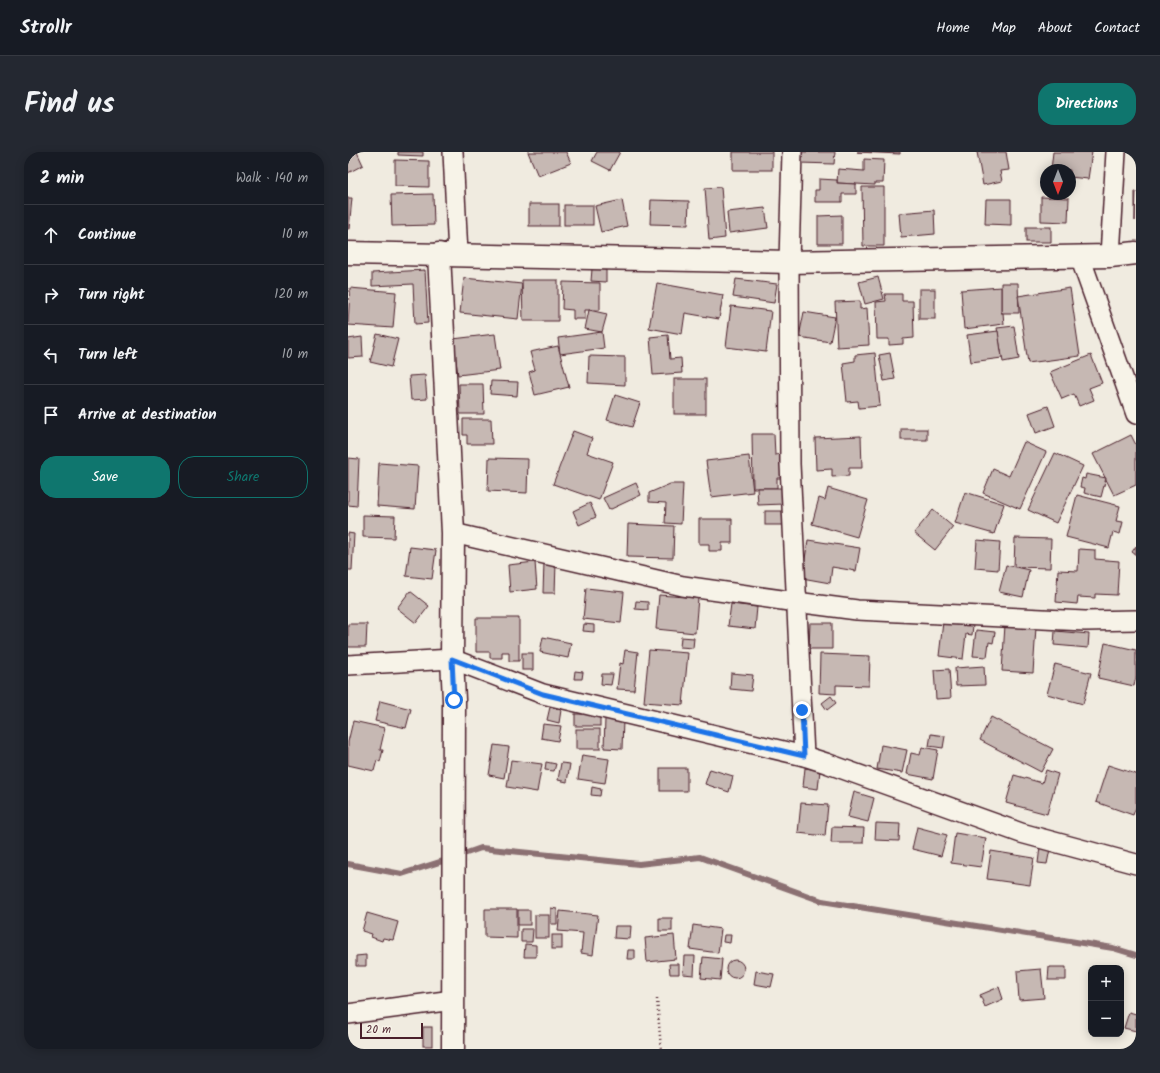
<!DOCTYPE html>
<html lang="en">
<head>
<meta charset="utf-8">
<style>
	body { margin:0; font-family:Kalam,sans-serif; background:#242831; color:#f1f3f6 }
	.controls { position:absolute; right:12px; bottom:12px; display:grid; overflow:hidden; border-radius:8px; box-shadow:0 2px 10px #0003 }
	.controls button { width:36px; height:36px; display:grid; place-items:center; padding:0; border:0; border-bottom:1px solid #363941; background:#171b24; color:#f1f3f6; font:20px sans-serif }
	.compass { position:absolute; left:692px; top:12px; width:36px; height:36px; border-radius:50%; background:#171b24; box-shadow:0 2px 10px #0003; rotate:180deg }
	.scale { position:absolute; left:12px; bottom:10px; width:63px; box-sizing:border-box; padding-left:4px; border:2px solid #4a1f2b; border-top:0; font-size:11px; line-height:14px; white-space:nowrap; color:#4a1f2b; -webkit-text-stroke:3px #f7f3e8; paint-order:stroke }
	.stop { position:absolute; width:12px; height:12px; margin:-9px; border:3px solid #1a73e8; border-radius:50%; background:#fff }
	.stop.end { background:#1a73e8; border-color:#fff; box-shadow:0 1px 4px #0008 }
	.list { margin:0; padding:0; list-style:none }
	h2 { display:flex; justify-content:space-between; align-items:center; height:52px; margin:0; padding:0 16px; font-size:17px }
	h2 small { font-size:13px; font-weight:400; color:#9ea1a6 }
	.list li { display:grid; grid-template-columns:26px 1fr auto; gap:12px; align-items:center; box-sizing:border-box; height:60px; padding:0 16px; border-top:1px solid #363941 }
	.list b { display:block; font-size:15px; white-space:nowrap }
	.list em { font-size:13px; font-style:normal; color:#9ea1a6 }
	.actions { display:flex; gap:8px; padding:12px 16px }
	.actions a { flex:1; padding:9px 0; border:1px solid #0f766e; border-radius:16px; text-align:center; font-size:14px; color:#0f766e }
	.actions .main { background:#0f766e; color:#fff }
	.icon { flex:none; width:22px; height:22px; fill:none; stroke:currentColor; stroke-width:2; stroke-linecap:round; stroke-linejoin:round }
	.map { position:relative; flex:none; width:788px; height:897px; overflow:hidden; border-radius:16px }
	header { display:flex; align-items:center; gap:24px; box-sizing:border-box; height:56px; padding:0 20px; background:#171b24; border-bottom:1px solid #363941 }
	header strong { font-size:19px }
	nav { display:flex; gap:22px; margin-inline-start:auto; font-size:14px }
	.intro { display:flex; align-items:center; justify-content:space-between; box-sizing:border-box; height:96px; padding:0 24px }
	h1 { margin:0; font-size:28px }
	.button { padding:10px 18px; border-radius:16px; background:#0f766e; color:#fff; font-size:14px; font-weight:700 }
	main { display:flex; gap:24px; padding:0 24px }
	aside { flex:1; background:#171b24; border-radius:16px; box-shadow:0 2px 10px #0003 }
	.map>svg:first-child { display:block }
	.lines { fill:none; stroke-linecap:round; stroke-linejoin:round }
	.stream { stroke:#8b6f72; stroke-width:6 }
	.building { fill:#c6b8b3; stroke:#4a1f2b }
	.street-casing { stroke:#4a1f2b; stroke-width:22 }
	.secondary-casing { stroke:#4a1f2b; stroke-width:25 }
	.path { stroke:#4a1f2b; stroke-width:2.5; stroke-dasharray:1 3; stroke-linecap:butt }
	.street { stroke:#f7f3e8; stroke-width:19 }
	.secondary { stroke:#f7f3e8; stroke-width:22 }
	.route { stroke:#1a73e8; stroke-width:5 }
</style>
</head>
<body>
<header>
<strong>Strollr</strong>
<nav><a>Home</a><a>Map</a><a>About</a><a>Contact</a></nav>
</header>
<div class="intro"><h1>Find us</h1><a class="button">Directions</a></div>
<main>
<aside>
<h2>2 min<small>Walk · 140 m</small></h2>
<ul class="list">
<li><svg class="icon" aria-label="ahead" viewBox="0 0 24 24"><path d="M12 20V5M6 11l6-6 6 6"/></svg><div><b>Continue</b></div><em>10 m</em></li>
<li><svg class="icon" aria-label="right" viewBox="0 0 24 24"><path d="M7 20v-9h11M14 6l5 5-5 5"/></svg><div><b>Turn right</b></div><em>120 m</em></li>
<li><svg class="icon" aria-label="left" viewBox="0 0 24 24"><path d="M17 20v-9H6M10 6l-5 5 5 5"/></svg><div><b>Turn left</b></div><em>10 m</em></li>
<li><svg class="icon" aria-label="arrive" viewBox="0 0 24 24"><path d="M6 21V4h12l-3 4 3 4H6"/></svg><div><b>Arrive at destination</b></div></li>
</ul>
<div class="actions"><a class="main">Save</a><a>Share</a></div>
</aside>
<div class="map">
<svg width="788" height="897" viewBox="0 0 788 897">
	<rect width="100%" height="100%" fill="#f0ebe0"/>
	<filter id="ink" filterUnits="userSpaceOnUse"><feTurbulence type="fractalNoise" baseFrequency=".025" numOctaves="2"/><feDisplacementMap in="SourceGraphic" scale="8" xChannelSelector="R" yChannelSelector="G"/><feConvolveMatrix kernelMatrix="1 2 1 2 8 2 1 2 1" color-interpolation-filters="sRGB"/></filter>
	<g filter="url(#ink)">
		<g class="lines">
			<g class="stream">
				<polyline points="110,704 133,696 291,712 352,705 474,749 765,796 788,803"/>
				<polyline points="0,712 54,722 101,707"/>
			</g>
		</g>
		<g class="building">
			<polygon points="0,0 9,0 15,13 0,21"/>
			<polygon points="50,0 75,0 75,4 50,3"/>
			<polygon points="180,0 218,0 223,11 190,24"/>
			<polygon points="249,0 272,0 262,18 244,9"/>
			<rect x="385" y="0" width="39" height="18"/>
			<polygon points="451,0 487,0 486,12 451,11"/>
			<polygon points="509,0 552,0 552,2"/>
			<polygon points="629,0 658,0 661,18 652,19 654,29 635,33"/>
			<polygon points="705,0 744,0 740,27 722,25 722,18 703,18"/>
			<polygon points="516,7 536,8 535,31 527,31 527,33 489,31 490,17 516,19"/>
			<polygon points="47,8 81,9 81,35 47,34"/>
			<polygon points="471,27 489,28 489,31 508,32 508,42 494,42 494,50 467,50 467,38 471,38"/>
			<polygon points="373,35 377,86 361,88 357,36"/>
			<polygon points="514,35 536,35 536,94 515,94"/>
			<polygon points="787,39 788,39 787,69"/>
			<polygon points="85,42 86,73 44,74 43,43"/>
			<polygon points="693,45 721,46 720,70 693,69"/>
			<polygon points="0,46 4,46 1,77 0,77"/>
			<polygon points="638,47 663,47 663,73 637,72"/>
			<polygon points="274,48 279,74 253,80 247,54"/>
			<polygon points="303,48 341,49 340,73 302,72"/>
			<rect x="181" y="52" width="30" height="22"/>
			<rect x="216" y="53" width="29" height="20"/>
			<polygon points="417,56 420,76 381,81 379,60"/>
			<polygon points="586,58 587,82 553,85 551,61"/>
			<polygon points="494,63 494,92 470,92 470,64"/>
			<rect x="678" y="75" width="25" height="15"/>
			<polygon points="244,117 258,118 258,130 243,129"/>
			<polygon points="77,118 80,171 67,172 65,132 24,134 24,121"/>
			<polygon points="530,125 536,147 517,152 511,130"/>
			<polygon points="116,126 174,132 170,167 112,161"/>
			<polygon points="388,127 429,132 426,151 385,145"/>
			<polygon points="174,128 210,128 210,169 175,169"/>
			<polygon points="215,130 252,131 252,158 237,158 237,167 225,167 225,158 214,157"/>
			<polygon points="309,131 375,143 371,167 337,161 334,182 301,176"/>
			<polygon points="653,131 670,131 671,161 653,161"/>
			<polygon points="653,135 653,161 655,161 656,172 616,177 613,138"/>
			<polygon points="2,136 48,140 45,176 0,173"/>
			<polygon points="722,136 732,204 680,211 670,144"/>
			<rect x="571" y="137" width="16" height="30"/>
			<polygon points="537,142 554,142 554,149 565,149 566,186 555,187 555,192 541,193 541,187 529,187 528,150 538,149"/>
			<polygon points="512,149 512,157 519,156 521,193 489,195 487,150"/>
			<polygon points="383,154 423,159 418,200 378,195"/>
			<polygon points="241,158 259,162 254,180 237,177"/>
			<polygon points="456,160 487,165 482,190 451,185"/>
			<polygon points="666,174 671,207 655,210 649,176"/>
			<polygon points="650,179 654,206 623,210 619,183"/>
			<polygon points="254,180 256,196 212,202 210,186"/>
			<polygon points="29,182 50,187 43,215 22,210"/>
			<polygon points="147,182 152,218 110,223 105,187"/>
			<polygon points="320,183 322,207 333,206 334,221 305,223 302,185"/>
			<polygon points="14,185 15,205 0,206 0,187"/>
			<polygon points="210,194 221,235 187,243 181,220 187,218 182,200"/>
			<polygon points="527,201 532,254 511,256 510,249 499,250 495,211 507,209 507,203"/>
			<polygon points="542,201 547,227 536,229 531,203"/>
			<polygon points="743,203 754,231 741,236 746,248 731,254 726,242 714,247 702,220"/>
			<polygon points="241,204 277,205 277,233 240,231"/>
			<polygon points="77,223 79,247 63,248 61,224"/>
			<rect x="326" y="227" width="32" height="35"/>
			<polygon points="143,229 170,230 169,244 142,242"/>
			<polygon points="111,232 135,232 136,262 112,262"/>
			<polygon points="267,243 292,251 284,275 259,268"/>
			<polygon points="700,254 707,274 688,281 681,261"/>
			<polygon points="115,267 143,267 144,292 119,292 119,283 115,283"/>
			<rect x="553" y="277" width="26" height="11"/>
			<polygon points="225,279 244,286 239,301 265,310 251,348 205,332"/>
			<polygon points="404,282 426,282 427,303 434,302 435,326 429,326 429,336 405,336"/>
			<polygon points="783,283 788,293 788,333 766,343 745,302"/>
			<polygon points="513,284 514,316 501,316 501,324 484,325 484,317 468,318 467,286"/>
			<polygon points="676,290 698,300 672,357 635,341 645,317 661,324"/>
			<polygon points="707,301 735,314 708,371 680,358"/>
			<polygon points="401,304 405,340 363,345 358,309"/>
			<polygon points="0,306 11,307 9,354 0,353"/>
			<polygon points="141,306 180,307 179,341 140,339"/>
			<polygon points="31,311 70,314 67,357 29,354"/>
			<polygon points="738,322 758,326 753,345 736,341 737,336 732,335 734,326 737,327"/>
			<polygon points="288,331 293,343 261,358 255,346"/>
			<polygon points="322,332 335,332 333,372 317,371 318,351 301,350 301,341"/>
			<polygon points="409,336 435,336 436,352 410,353"/>
			<polygon points="480,336 520,348 509,385 464,372 471,346 477,348"/>
			<polygon points="617,340 656,352 646,382 607,371"/>
			<polygon points="729,343 772,354 768,369 775,370 772,382 765,380 761,396 718,385"/>
			<polygon points="242,351 248,365 231,373 225,359"/>
			<polygon points="585,358 605,375 587,398 566,381"/>
			<rect x="417" y="359" width="22" height="14"/>
			<polygon points="15,363 47,364 46,386 15,385"/>
			<polygon points="351,367 384,367 384,391 374,391 374,399 361,399 361,392 351,392"/>
			<polygon points="280,372 326,374 325,406 279,405"/>
			<polygon points="0,381 6,382 4,418 0,418"/>
			<polygon points="667,386 703,387 702,416 666,415"/>
			<polygon points="460,388 512,396 508,419 484,415 482,431 454,426"/>
			<polygon points="629,388 652,390 650,418 627,416"/>
			<polygon points="788,394 788,403 784,400"/>
			<polygon points="62,395 88,398 84,427 58,424"/>
			<polygon points="731,397 747,398 747,407 771,409 769,443 747,442 747,446 730,445 729,452 708,450 710,418 730,419"/>
			<polygon points="187,410 189,437 162,440 160,413"/>
			<polygon points="196,410 208,411 207,441 195,441"/>
			<polygon points="658,413 681,418 675,445 651,440"/>
			<polygon points="238,436 276,440 273,471 235,467"/>
			<polygon points="62,439 81,454 68,471 49,456"/>
			<polygon points="311,443 350,446 347,481 308,477"/>
			<polygon points="288,449 300,450 300,458 287,457"/>
			<polygon points="383,452 409,455 407,477 380,474"/>
			<polygon points="128,466 171,466 171,509 161,509 161,500 154,500 154,506 142,506 142,500 128,500"/>
			<polygon points="595,470 625,473 624,483 618,482 615,507 591,504"/>
			<polygon points="462,471 484,471 484,497 461,497"/>
			<polygon points="0,472 19,472 18,495 0,495"/>
			<polygon points="236,472 246,473 246,480 235,479"/>
			<polygon points="657,473 688,475 685,521 654,519"/>
			<polygon points="628,478 647,480 645,491 641,490 639,505 625,504"/>
			<polygon points="707,479 741,482 740,496 706,493"/>
			<polygon points="195,485 223,491 220,506 192,500"/>
			<polygon points="333,485 346,486 345,496 332,495"/>
			<polygon points="757,491 788,498 788,525 786,534 750,526"/>
			<polygon points="277,498 290,500 286,538 269,537 272,511 275,512"/>
			<polygon points="301,498 340,501 335,553 296,550"/>
			<rect x="174" y="501" width="11" height="17"/>
			<polygon points="472,502 522,504 521,534 488,533 488,542 471,541"/>
			<polygon points="707,512 743,521 735,552 699,542"/>
			<polygon points="636,514 637,533 608,534 607,516"/>
			<polygon points="601,517 603,546 588,547 586,518"/>
			<polygon points="227,519 235,520 234,527 226,527"/>
			<polygon points="383,521 405,523 403,539 382,537"/>
			<polygon points="254,522 265,522 263,533 253,532"/>
			<polygon points="483,544 488,551 479,558 474,551"/>
			<polygon points="32,549 63,557 58,576 27,569"/>
			<polygon points="202,555 213,558 211,571 199,568"/>
			<rect x="227" y="562" width="25" height="12"/>
			<polygon points="643,565 705,597 693,620 632,588"/>
			<polygon points="257,567 275,568 274,597 256,596"/>
			<polygon points="5,569 37,576 32,598 35,598 32,610 29,608 26,619 0,613 0,590"/>
			<polygon points="195,572 213,574 210,589 193,586"/>
			<rect x="228" y="577" width="24" height="20"/>
			<polygon points="583,582 597,584 595,596 581,594"/>
			<polygon points="146,593 161,595 156,626 141,623"/>
			<polygon points="533,593 559,598 554,621 529,617"/>
			<polygon points="574,595 590,598 585,627 559,622 563,601 572,603"/>
			<polygon points="234,603 261,607 257,631 230,627"/>
			<polygon points="163,608 194,612 189,640 159,635"/>
			<polygon points="198,610 208,612 206,619 197,618"/>
			<polygon points="213,611 222,612 219,630 210,628"/>
			<polygon points="760,613 788,622 788,655 785,663 748,650"/>
			<rect x="312" y="616" width="27" height="23"/>
			<polygon points="457,616 472,618 470,637 455,635"/>
			<polygon points="362,617 385,624 381,640 357,632"/>
			<polygon points="698,618 710,622 699,662 658,651 666,623 694,631"/>
			<polygon points="244,635 253,637 252,644 243,643"/>
			<polygon points="506,640 526,646 520,670 500,665"/>
			<polygon points="453,651 480,653 477,684 450,681"/>
			<polygon points="528,671 552,672 551,689 527,688"/>
			<polygon points="484,675 516,676 515,691 483,691"/>
			<polygon points="569,675 599,683 593,704 564,697"/>
			<polygon points="607,681 638,686 633,715 603,711"/>
			<polygon points="692,695 702,697 699,712 690,711"/>
			<polygon points="643,699 686,706 682,733 639,727"/>
			<polygon points="203,756 209,757 209,772 203,772"/>
			<polygon points="137,757 169,757 169,786 137,785"/>
			<rect x="170" y="758" width="12" height="15"/>
			<polygon points="212,759 250,763 245,803 233,801 235,781 210,779"/>
			<polygon points="19,761 50,770 45,788 35,786 34,789 23,785 24,782 14,779"/>
			<rect x="187" y="763" width="14" height="23"/>
			<rect x="311" y="766" width="13" height="13"/>
			<polygon points="345,773 373,777 370,801 342,797"/>
			<polygon points="267,774 283,774 282,787 266,786"/>
			<polygon points="173,777 185,777 184,790 173,790"/>
			<rect x="204" y="783" width="10" height="14"/>
			<polygon points="326,783 328,807 299,810 297,786"/>
			<polygon points="376,783 383,783 382,791 375,790"/>
			<polygon points="177,792 188,793 188,805 176,805"/>
			<polygon points="280,798 287,798 287,807 279,807"/>
			<polygon points="18,803 18,814 8,814 8,804"/>
			<polygon points="336,804 347,804 346,823 335,822"/>
			<polygon points="355,805 374,807 372,828 353,826"/>
			<circle cx="387" cy="817" r="9"/>
			<polygon points="321,812 331,812 331,822 322,822"/>
			<polygon points="701,815 718,815 718,828 700,828"/>
			<polygon points="693,817 696,846 671,848 669,819"/>
			<polygon points="408,819 426,822 423,835 406,832"/>
			<polygon points="651,835 655,847 637,855 632,843"/>
			<polygon points="781,860 788,862 788,879 776,876"/>
			<rect x="75" y="875" width="9" height="19"/>
		</g>
		<g class="lines">
			<defs>
				<g id="street">
					<polyline points="105,0 110,103"/>
					<polyline points="444,0 441,110 442,312 456,604"/>
					<polyline points="762,104 768,0"/>
					<polyline points="732,105 788,262"/>
					<polyline points="105,381 335,434 448,450 509,458 737,469 788,468"/>
					<polyline points="0,513 104,507 195,542 456,604 478,611 673,681 788,712"/>
					<polyline points="0,862 105,848"/>
				</g>
				<g id="secondary">
					<polyline points="0,101 441,110 762,104 788,101"/>
					<polyline points="91,102 105,381 104,507 106,548 105,897"/>
				</g>
			</defs>
			<use href="#street" class="street-casing"/>
			<use href="#secondary" class="secondary-casing"/>
			<polyline class="path" points="309,847 313,897"/>
			<use href="#street" class="street"/>
			<use href="#secondary" class="secondary"/>
		</g>
	</g>
	<g class="lines" filter="url(#ink)">
		<polyline class="route" points="106,548 104,507 195,542 456,604 454,558"/>
	</g>
</svg>
<div class="controls">
<button>+</button>
<button>−</button>
</div>
<svg class="compass" viewBox="-18 -18 36 36"><path d="M0-13l5 13h-10z" fill="#e53935"/><path d="M0 13l5-13h-10z" fill="#9ea1a6"/></svg>
<div class="scale">20 m</div>
<div class="stop" style="left:106px;top:548px"></div>
<div class="stop end" style="left:454px;top:558px"></div>
</div>
</main>
</body>
</html>
